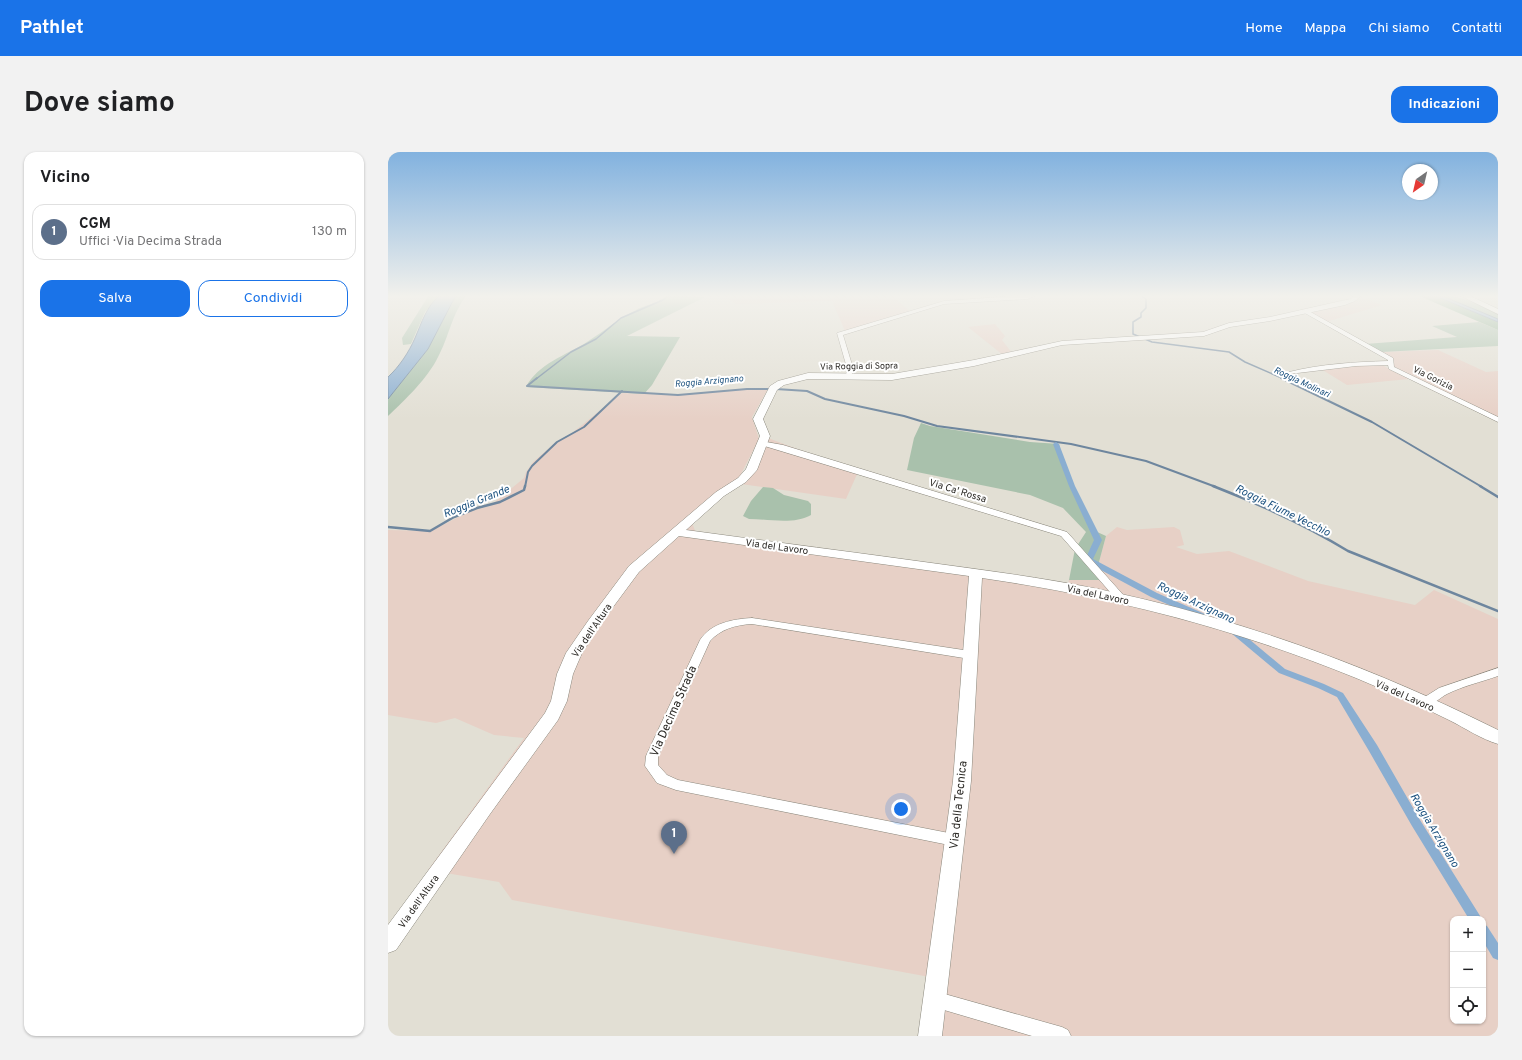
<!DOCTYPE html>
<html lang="it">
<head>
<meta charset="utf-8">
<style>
	body { margin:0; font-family:Overpass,sans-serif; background:#f2f2f2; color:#202124 }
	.controls { position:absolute; right:12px; bottom:12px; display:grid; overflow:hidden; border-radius:8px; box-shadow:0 1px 3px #0004 }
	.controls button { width:36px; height:36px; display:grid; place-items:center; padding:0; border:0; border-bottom:1px solid #e0e0e0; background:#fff; color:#202124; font:20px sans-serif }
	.compass { position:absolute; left:1014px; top:12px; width:36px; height:36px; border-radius:50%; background:#fff; box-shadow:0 1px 3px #0004; rotate:214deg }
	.you { position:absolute; left:513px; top:657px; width:14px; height:14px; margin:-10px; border:3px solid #fff; border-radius:50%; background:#1a73e8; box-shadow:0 0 0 6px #1a73e833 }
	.badge { display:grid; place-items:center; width:26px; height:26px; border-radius:50%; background:#1a73e8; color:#fff; font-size:13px; font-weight:700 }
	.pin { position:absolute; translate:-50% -33px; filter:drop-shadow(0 1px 2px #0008) }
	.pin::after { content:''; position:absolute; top:21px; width:14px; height:12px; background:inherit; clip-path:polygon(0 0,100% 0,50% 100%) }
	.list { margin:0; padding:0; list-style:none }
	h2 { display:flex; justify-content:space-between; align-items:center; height:52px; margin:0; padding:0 16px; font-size:17px }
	h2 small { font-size:13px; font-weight:400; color:#757577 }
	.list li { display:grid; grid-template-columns:26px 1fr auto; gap:12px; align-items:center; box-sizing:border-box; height:56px; margin:0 8px 8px; padding:0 8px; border:1px solid #e0e0e0; border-radius:12px }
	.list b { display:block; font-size:15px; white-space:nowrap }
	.list p { margin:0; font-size:13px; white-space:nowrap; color:#757577 }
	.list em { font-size:13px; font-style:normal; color:#757577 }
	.actions { display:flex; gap:8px; padding:12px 16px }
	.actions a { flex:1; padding:9px 0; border:1px solid #1a73e8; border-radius:12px; text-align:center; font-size:14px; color:#1a73e8 }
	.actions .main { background:#1a73e8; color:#fff }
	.icon { flex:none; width:22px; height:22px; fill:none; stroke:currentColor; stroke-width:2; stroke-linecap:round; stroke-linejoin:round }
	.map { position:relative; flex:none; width:1110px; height:884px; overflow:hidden; border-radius:12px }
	header { display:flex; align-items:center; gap:24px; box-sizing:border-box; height:56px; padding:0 20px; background:#1a73e8; color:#fff }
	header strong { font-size:19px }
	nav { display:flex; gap:22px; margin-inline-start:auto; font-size:14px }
	.intro { display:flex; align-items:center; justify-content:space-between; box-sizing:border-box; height:96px; padding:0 24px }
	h1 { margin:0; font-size:28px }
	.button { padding:10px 18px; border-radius:12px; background:#1a73e8; color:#fff; font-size:14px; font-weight:700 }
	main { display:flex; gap:24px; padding:0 24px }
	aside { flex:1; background:#fff; border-radius:12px; box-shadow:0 1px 3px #0004 }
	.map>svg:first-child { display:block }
	.industrial { fill:#e7d0c6; fill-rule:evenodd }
	.green { fill:#a9c1ac }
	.forest { fill:#88af8e }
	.water { fill:#8aaed1; stroke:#6e869e }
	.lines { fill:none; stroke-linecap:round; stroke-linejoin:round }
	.stream-far2 { stroke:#6e869e; stroke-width:1.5 }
	.stream-far1 { stroke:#6e869e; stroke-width:2 }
	.stream { stroke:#6e869e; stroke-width:2.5 }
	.canal { fill:#8aaed1; fill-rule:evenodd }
	.street-casing { stroke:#8a877c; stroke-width:1 }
	.secondary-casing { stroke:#8a877c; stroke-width:1 }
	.street { fill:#fff; fill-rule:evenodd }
	.secondary { fill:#fff; fill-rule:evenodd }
	.labels { text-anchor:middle; stroke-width:4; stroke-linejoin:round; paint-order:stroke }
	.far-street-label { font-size:9px; fill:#2c2a26; stroke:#fff }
	.far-water-label { font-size:9px; font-style:italic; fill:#1a507e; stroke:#fff }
	.street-label { font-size:10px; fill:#2c2a26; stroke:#fff }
	.water-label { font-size:11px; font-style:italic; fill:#1a507e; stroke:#fff }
	.near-street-label { font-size:12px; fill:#2c2a26; stroke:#fff }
</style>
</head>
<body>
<header>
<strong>Pathlet</strong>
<nav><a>Home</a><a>Mappa</a><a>Chi siamo</a><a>Contatti</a></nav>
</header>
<div class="intro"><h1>Dove siamo</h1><a class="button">Indicazioni</a></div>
<main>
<aside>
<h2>Vicino<small></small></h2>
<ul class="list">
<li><span class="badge" style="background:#5c6f8a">1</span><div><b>CGM</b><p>Uffici · Via Decima Strada</p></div><em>130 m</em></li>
</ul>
<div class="actions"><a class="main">Salva</a><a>Condividi</a></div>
</aside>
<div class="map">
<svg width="1110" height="884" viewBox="0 0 1110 884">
	<rect width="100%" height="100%" fill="#e2dfd4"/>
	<g class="industrial">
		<polygon points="317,143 503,143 523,160 457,179 444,149 348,152 343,149 341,145 315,145"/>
		<polygon points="974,145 994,153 938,170 920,160 953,153"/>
		<polygon points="607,172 617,184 614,188 624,201 615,203 580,175"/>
		<polygon points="1050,198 1098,220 1110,219 1110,267 1002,213 1004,209 993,200"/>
		<polygon points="969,213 994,213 1021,227 959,233 933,217"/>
		<path d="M352,237H380L364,265L371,287L353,322V331L380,286L470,320L458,347L353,332L333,345L304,371L308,381L636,427L680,431L681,428H716L711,410L718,384L729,375L739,378L786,375L792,378L796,393L788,395L809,402L841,399L920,429L1027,453L1046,438L1110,467V884H540L547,826L124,748L111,730L40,718L136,586L106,583L67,566L48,571L0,563V378L43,379L80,360L102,354L136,326L138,320L145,310L167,291L184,281L234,241L283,243ZM1065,767H1095V869H1065Z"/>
	</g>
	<g class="green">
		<polygon points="41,143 52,143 37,160 23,192 15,193 14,186"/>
		<path d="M68,143H79C64,161 61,185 50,205C40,226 17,248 0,264V247L40,197Z"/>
		<path d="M278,143L317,145L239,184L292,185L264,233L256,242L138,235C150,212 178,203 199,190C216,179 230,167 248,158C256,153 273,151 278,143Z"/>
		<path d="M1052,143C1073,143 1091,153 1110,161V167Z"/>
		<polygon points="1091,170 1110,178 1110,194 993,200 977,192 1069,185 1044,174"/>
		<polygon points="533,271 542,274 642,290 671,292 677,316 707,379 718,384 711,410 716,428 681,428 687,397 698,380 675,356 642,343 519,318 526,286"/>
		<path d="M375,335L385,336L396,343L420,349L423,352V363C406,373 380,367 361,367L355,364L363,349Z"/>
	</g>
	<polygon class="forest" points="1029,143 1045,143 1110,170 1110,178"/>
	<g class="water">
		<path d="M52,143H68L40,197L0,247V225C11,215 21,200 27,186C34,170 38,155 52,143Z"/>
		<polygon points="1045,143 1052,143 1110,167 1110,170"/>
	</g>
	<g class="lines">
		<g class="stream-far2">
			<polyline points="294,143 319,143"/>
			<polyline points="752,143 758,147 758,156 753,161 753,165 745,170 745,182 764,190 841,200 857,210 896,227"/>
			<polyline points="148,227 183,200 208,187 233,166 275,148 281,143"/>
		</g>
		<g class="stream-far1">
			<polyline points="149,226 139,234 290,243 359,237 383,237"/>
			<polyline points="893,226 984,270 1094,335"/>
			<polyline points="388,237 419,239 437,247 516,264 549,274 683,292 758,309 828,335"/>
			<polyline points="137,335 140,320 144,314 169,290 196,275 234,239"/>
		</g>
		<g class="stream">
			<path d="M825,334C871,352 918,373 960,399L1110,459"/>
			<polyline points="1092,334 1110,345"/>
			<polyline points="0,375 42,379 66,365 89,356 112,350 136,338 137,334"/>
		</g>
		<g class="canal">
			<polygon points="668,290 671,292 687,334 714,388 705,407 769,441 817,462 818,464 817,466 811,466 763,445 698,410 697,408 706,388 681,334 665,292"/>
			<polygon points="846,476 849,477 897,517 936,532 955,541 989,593 1032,668 1094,767 1081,767 1024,674 981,599 949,545 930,536 891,521 843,481 842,479 843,477"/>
			<polygon points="1095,772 1099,774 1110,791 1110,808 1105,806 1095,789"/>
		</g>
		<defs>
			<g id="street">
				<polygon points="642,143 649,143 640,147 556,152 455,183 465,216 463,226 458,225 459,216 449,181 556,149"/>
				<path d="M915,158H919L1005,206L1006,215L1110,265V270L1001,217L1000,213L968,214L901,222V220C933,212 967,210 1000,209V208L915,160Z"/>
				<polygon points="373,289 395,293 679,380 738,446 737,448 729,448 673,384 373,293"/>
				<path d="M364,466L582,499L588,503L582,507L364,472C347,473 333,477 322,489L270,604V613L279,623L290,628L566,682L571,684L573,688L571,692L566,694L288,638L269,631L257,614L258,604L312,488C323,471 345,467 364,466Z"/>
				<path d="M1110,516V524C1093,530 1075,534 1059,542C1051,546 1042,557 1032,554L1030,551L1032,548L1051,536Z"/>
				<polygon points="546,839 674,875 680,878 683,884 644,884 546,855 540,853 538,847 540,841"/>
			</g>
			<g id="secondary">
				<path d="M967,143H974L967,149L957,153L882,169L842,175L816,184L674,193L586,214L504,228L420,227L396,233L389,238L375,267L382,284L369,318L358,330L336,344L298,378C385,390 472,401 558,413C617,421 676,429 733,442C864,471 990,518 1110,578V592C1093,587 1077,576 1061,568C1031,553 999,539 968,526C845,476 725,445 594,426L583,629L554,884H530L565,629L581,424L291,384L251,420L211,474L194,501L185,522L179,549L170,568L102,662L8,798L0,801V773L157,561L163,549L169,522L178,501L200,469L241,414L328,340L350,326L358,317L372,284L365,267L382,234L390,229L420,221L504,222L586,208L674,189L815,180L841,171L882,165L953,149L963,147Z"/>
				<polygon points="1071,143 1080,143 1110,157 1110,162"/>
			</g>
		</defs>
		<use href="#street" class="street-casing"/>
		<use href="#secondary" class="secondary-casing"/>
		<use href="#street" class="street"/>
		<use href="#secondary" class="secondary"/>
	</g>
	<linearGradient id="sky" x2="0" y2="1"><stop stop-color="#82b2df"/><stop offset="0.54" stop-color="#f2f1ec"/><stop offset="1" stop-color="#f2f1ec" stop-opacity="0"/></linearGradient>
	<rect width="1110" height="267" fill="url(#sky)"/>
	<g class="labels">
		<g class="far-street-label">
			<text transform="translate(471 214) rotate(-1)" y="3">Via Roggia di Sopra</text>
			<text transform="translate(1045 226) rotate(26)" y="3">Via Gorizia</text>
		</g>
		<g class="far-water-label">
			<text transform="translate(321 229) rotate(-5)" y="3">Roggia Arzignano</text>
			<text transform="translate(914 230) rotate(25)" y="3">Roggia Molinari</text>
		</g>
		<g class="street-label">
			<text transform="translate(570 338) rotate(17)" y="4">Via Ca' Rossa</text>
			<text transform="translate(389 394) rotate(8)" y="4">Via del Lavoro</text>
			<text transform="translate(710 442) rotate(12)" y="4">Via del Lavoro</text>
			<text transform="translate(203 478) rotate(-56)" y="4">Via dell'Altura</text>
			<text transform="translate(1017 543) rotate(24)" y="4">Via del Lavoro</text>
			<text transform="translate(30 749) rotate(-55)" y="4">Via dell'Altura</text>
		</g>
		<g class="water-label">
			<text transform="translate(88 349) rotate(-22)" y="4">Roggia Grande</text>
			<text transform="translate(895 358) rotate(26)" y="4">Roggia Fiume Vecchio</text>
			<text transform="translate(808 450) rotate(25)" y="4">Roggia Arzignano</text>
			<text transform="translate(1047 678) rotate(59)" y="4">Roggia Arzignano</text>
		</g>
		<g class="near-street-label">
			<text transform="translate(285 559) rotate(-66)" y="4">Via Decima Strada</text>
			<text transform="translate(570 653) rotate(-84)" y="4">Via della Tecnica</text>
		</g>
	</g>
</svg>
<div class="controls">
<button>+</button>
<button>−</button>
<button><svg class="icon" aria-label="locate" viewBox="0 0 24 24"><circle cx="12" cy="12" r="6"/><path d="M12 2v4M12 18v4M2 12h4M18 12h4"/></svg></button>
</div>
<svg class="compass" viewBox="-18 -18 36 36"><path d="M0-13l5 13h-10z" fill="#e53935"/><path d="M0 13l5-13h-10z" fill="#757577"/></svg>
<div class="you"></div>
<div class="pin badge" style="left:286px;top:702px;background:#5c6f8a">1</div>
</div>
</main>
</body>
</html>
